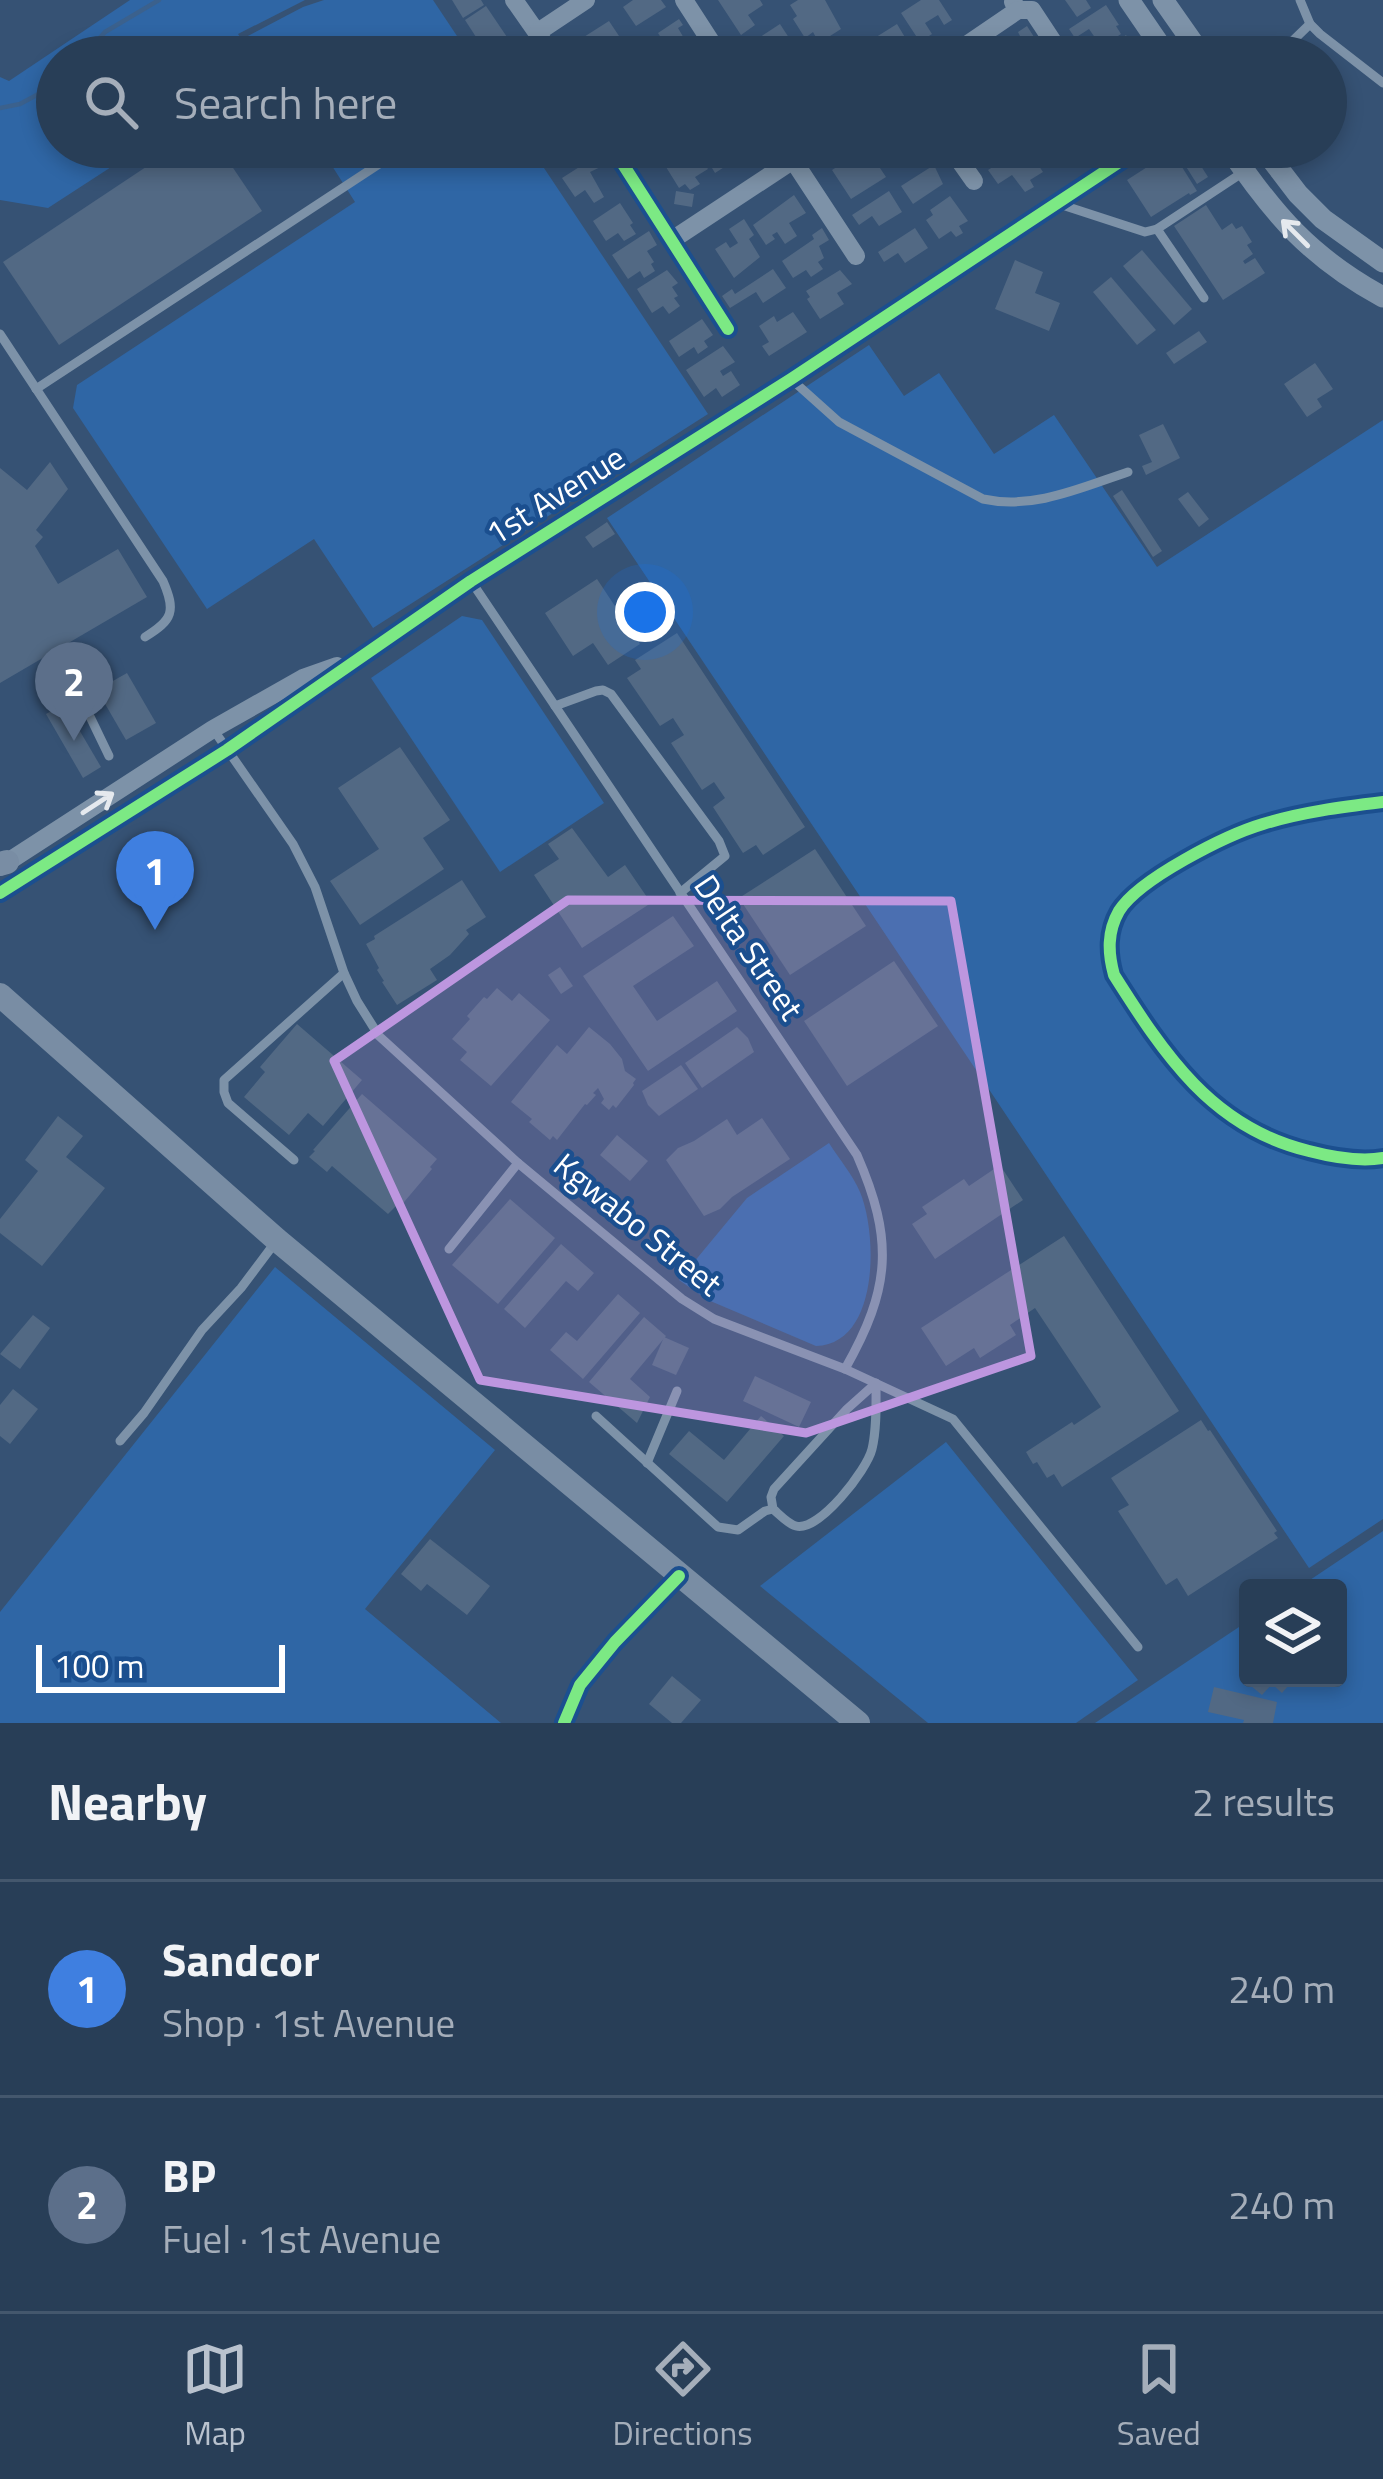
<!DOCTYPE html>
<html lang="en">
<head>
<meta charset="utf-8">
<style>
	body { margin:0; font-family:"Titillium Web",sans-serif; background:#344961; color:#f1f3f6 }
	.controls { position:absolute; right:36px; bottom:36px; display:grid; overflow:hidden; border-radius:12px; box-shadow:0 6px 18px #0003 }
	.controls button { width:108px; height:108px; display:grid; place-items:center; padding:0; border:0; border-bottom:3px solid #44576d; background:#283e57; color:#f1f3f6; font:60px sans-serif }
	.scale { position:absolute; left:36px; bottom:30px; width:249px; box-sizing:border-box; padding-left:12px; border:6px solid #fff; border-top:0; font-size:33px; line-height:42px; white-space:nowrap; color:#fff; -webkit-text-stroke:9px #1b4f8f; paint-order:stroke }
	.you { position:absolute; left:645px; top:612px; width:42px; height:42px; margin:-30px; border:9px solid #fff; border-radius:50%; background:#1a73e8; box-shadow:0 0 0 18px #1a73e833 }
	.badge { display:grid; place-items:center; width:78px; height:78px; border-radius:50%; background:#b9c2ce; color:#fff; font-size:39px; font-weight:700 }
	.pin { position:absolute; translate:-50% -99px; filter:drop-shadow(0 3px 6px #0008) }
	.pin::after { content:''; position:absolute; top:63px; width:42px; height:36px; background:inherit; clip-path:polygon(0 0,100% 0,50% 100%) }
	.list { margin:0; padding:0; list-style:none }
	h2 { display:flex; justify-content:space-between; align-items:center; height:156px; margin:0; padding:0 48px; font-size:51px }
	h2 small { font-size:39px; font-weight:400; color:#a5aeba }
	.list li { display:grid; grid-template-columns:78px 1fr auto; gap:36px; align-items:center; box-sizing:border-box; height:216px; padding:0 48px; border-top:3px solid #44576d }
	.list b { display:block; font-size:45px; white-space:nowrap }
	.list p { margin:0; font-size:39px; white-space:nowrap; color:#a5aeba }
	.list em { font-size:39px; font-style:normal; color:#a5aeba }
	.icon { flex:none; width:66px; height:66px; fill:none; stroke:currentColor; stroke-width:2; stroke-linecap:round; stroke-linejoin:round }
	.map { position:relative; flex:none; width:1383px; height:1723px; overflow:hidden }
	.search { position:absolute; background:#283e57; box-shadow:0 6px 18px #0003; left:36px; right:36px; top:36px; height:132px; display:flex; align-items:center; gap:30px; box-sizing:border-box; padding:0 42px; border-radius:66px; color:#a5aeba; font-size:45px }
	.sheet { height:588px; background:#283e57 }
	nav { display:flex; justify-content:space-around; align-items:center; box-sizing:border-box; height:168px; border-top:3px solid #44576d; background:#283e57; font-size:33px; color:#a5aeba }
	nav a { display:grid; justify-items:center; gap:6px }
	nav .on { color:#b9c2ce }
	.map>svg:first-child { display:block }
	.green { fill:#2f66a5 }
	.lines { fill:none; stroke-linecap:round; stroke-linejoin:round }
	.stream { stroke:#3b618d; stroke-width:4.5 }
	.building { fill:#526984 }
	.service { stroke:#7d92a8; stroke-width:9 }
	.minor { stroke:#7d92a8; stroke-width:18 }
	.tertiary { stroke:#7d92a8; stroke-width:21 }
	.secondary { stroke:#798da4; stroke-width:24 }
	.cycleway-casing { stroke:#1b4f8f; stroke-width:20 }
	.cycleway { stroke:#7ce984; stroke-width:12 }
	.oneway { stroke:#e5e9ee }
	.marked { fill:#bd96df; fill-opacity:0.2; stroke:#bd96df; stroke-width:9; stroke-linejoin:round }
	.labels { text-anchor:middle; stroke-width:9; stroke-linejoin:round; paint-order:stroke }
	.street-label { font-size:33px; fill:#fff; stroke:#1b4f8f }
</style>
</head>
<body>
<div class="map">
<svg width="1383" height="1723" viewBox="0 0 1383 1723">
	<rect width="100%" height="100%" fill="#365274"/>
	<g class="green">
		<polygon points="130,0 305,0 238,34 253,57 57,57 57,147 142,147 48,208 0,200 0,77 9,81"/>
		<polygon points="324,0 433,0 471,57 259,57 246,37 303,7"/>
		<polygon points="320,147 530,147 708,414 373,628 314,539 207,609 73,408 77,385 355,202"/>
		<polygon points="869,345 904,396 939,373 994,454 1054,415 1157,567 1383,420 1383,1519 1309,1568 607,518"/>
		<polygon points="462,616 482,620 604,803 500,872 371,678"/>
		<path d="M829,1143C839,1159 853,1175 860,1192C878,1235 879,1344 816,1346L708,1300L679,1280L747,1198Z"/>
		<polygon points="275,1267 495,1450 365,1609 501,1723 0,1723 0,1612"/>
		<polygon points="946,1442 1138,1680 1076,1723 928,1723 760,1586"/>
		<polygon points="1383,1531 1383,1723 1095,1723 1248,1621 1248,1678 1338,1678 1338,1588 1298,1588"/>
	</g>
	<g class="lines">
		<g class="stream">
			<polyline points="83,57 105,32 159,0"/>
			<polyline points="0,108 20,104 57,84"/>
		</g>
	</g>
	<g class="building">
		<polygon points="452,0 481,0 484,5 463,18"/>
		<polygon points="633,0 661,0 666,7 636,26 623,7"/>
		<polygon points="718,0 760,0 763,5 748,15 755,25 741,35"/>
		<polygon points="798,0 825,0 841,29 819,43 813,32 805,38 793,19 797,16 790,5"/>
		<polygon points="921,0 939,0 952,20 944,25 938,15 925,23 932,34 920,42 901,13"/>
		<polygon points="1065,0 1086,0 1091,8 1077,17"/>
		<polygon points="1106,5 1119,25 1116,26 1121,34 1106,44 1100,36 1096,39 1089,29 1075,38 1069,29"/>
		<polygon points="486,6 509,40 487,54 465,20"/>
		<polygon points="679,19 683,25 678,28 692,52 684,57 652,57 649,54 665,44 658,33"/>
		<polygon points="609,21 621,39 592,57 586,57 576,42"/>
		<polygon points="780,24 791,41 767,57 753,53 748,45"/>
		<polygon points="897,24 909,44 889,57 871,57 862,43 871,37 873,39"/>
		<polygon points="1027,26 1034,37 1020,50 1025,57 989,57 1020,36 1018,32"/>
		<polygon points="1126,35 1140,57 1095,57 1107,48"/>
		<polygon points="176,147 219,147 262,211 59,345 3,262"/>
		<polygon points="670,147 678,160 695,149 708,169 695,177 700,184 690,190 685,184 679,188 658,154"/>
		<polygon points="712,147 751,147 755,152 742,161 740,157 715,173 703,153"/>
		<polygon points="844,147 866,147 886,177 851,199 832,170 851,158"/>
		<polygon points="873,147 912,147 885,165"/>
		<polygon points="970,147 1009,147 995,155 999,161 988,168 982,160 979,162"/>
		<polygon points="1046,147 1081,147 1087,156 1074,165 1067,154 1055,161"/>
		<polygon points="600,149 609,163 590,172 604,197 594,203 585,190 575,197 562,178 595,157 592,153"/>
		<polygon points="1029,151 1043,172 1030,180 1034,187 1025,192 1012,175 998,184 988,170 1005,159 1008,164"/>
		<polygon points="1172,151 1197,191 1190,195 1189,193 1151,217 1127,180"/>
		<polygon points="1196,158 1208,177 1197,184 1185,165"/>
		<polygon points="934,165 943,184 913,204 901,186"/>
		<polygon points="676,191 694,194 692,207 674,204"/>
		<polygon points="889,191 902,212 879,226 872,216 859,225 852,215"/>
		<polygon points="794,195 806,213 789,223 797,236 785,244 777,232 772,235 775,239 766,245 753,225"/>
		<polygon points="950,196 968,221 959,226 963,233 956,237 951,231 939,239 926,220 933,215 930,210"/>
		<polygon points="620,203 633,223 630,225 636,234 624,241 618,233 606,241 593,221"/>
		<polygon points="1206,205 1222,230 1232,223 1236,229 1242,226 1252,242 1247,245 1253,254 1243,261 1245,264 1255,258 1265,273 1223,300 1174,226"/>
		<polygon points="744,219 754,235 749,239 760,257 734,278 715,249 726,242 730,248 738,243 729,229"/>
		<polygon points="822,228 829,240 819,246 824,258 818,262 823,269 811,277 806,270 793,278 782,261 814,239 812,235"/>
		<polygon points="915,228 928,248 905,263 898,253 884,262 878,252"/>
		<polygon points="649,231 657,245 647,251 654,262 651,264 655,271 644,278 640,271 628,279 612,255"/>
		<polygon points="1142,250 1192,309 1174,325 1123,266"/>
		<polygon points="1015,260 1043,272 1035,293 1060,303 1049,331 995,309"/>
		<polygon points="773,269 786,288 763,303 756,292 730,308 722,296 732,289 735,294"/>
		<polygon points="667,270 678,283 672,287 678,296 674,298 680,306 669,314 663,306 652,313 637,289"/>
		<polygon points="840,270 852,284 837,293 844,304 820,319 807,299 810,297 806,291"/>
		<polygon points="1111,277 1156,330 1137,345 1093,292"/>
		<polygon points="793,312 807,332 769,356 762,346 769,342 759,326 774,316 777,322"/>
		<polygon points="702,319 713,335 704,341 708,347 698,354 694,347 679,357 669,341"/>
		<polygon points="1199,331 1207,342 1174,364 1166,353"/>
		<polygon points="723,346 735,362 720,371 723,376 731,371 740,385 722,397 716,388 704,397 686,370"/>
		<polygon points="1315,363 1333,389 1317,399 1322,407 1307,417 1284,384"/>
		<polygon points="1163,424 1180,458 1146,475 1142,466 1152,462 1139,435"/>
		<polygon points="50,462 68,489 36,530 43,537 35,546 58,584 118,549 147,597 0,683 0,468 27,490"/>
		<polygon points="1122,490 1162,551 1153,557 1113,496"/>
		<polygon points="1188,492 1209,519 1199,527 1178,499"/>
		<polygon points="607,522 615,534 593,548 585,537"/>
		<polygon points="597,579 640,644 608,665 593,643 573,656 545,613"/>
		<polygon points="677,633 805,827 763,855 756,845 743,853 713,807 725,798 714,782 702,790 671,743 684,735 673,718 660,726 627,678 641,669 635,660"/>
		<polygon points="127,673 156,723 126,740 97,690"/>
		<polygon points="64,704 101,767 83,778 46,714"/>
		<polygon points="400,747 450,820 423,838 444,869 360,925 330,881 379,849 338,788"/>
		<polygon points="572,828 608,877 625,865 651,903 582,948 534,875 559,859 548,844"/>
		<polygon points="815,849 866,926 790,975 739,898"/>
		<polygon points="462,880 486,917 466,930 469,934 450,955 430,969 437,980 397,1005 382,982 384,981 377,970 379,968 366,944 375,939 374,936"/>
		<polygon points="673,916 694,946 633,986 657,1021 717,981 737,1011 648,1071 583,976"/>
		<polygon points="894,961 938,1026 847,1086 804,1021"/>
		<polygon points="560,967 573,986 561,994 548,975"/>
		<polygon points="497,988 512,1001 519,993 550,1020 491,1086 460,1060 467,1052 452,1039 470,1019 467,1016 484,997 487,999"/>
		<polygon points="297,1024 362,1080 323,1126 308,1113 289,1135 244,1097 265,1072 260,1067"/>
		<polygon points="589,1027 610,1044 622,1059 625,1071 636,1079 633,1083 634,1085 616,1108 613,1105 609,1110 601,1103 604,1099 598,1088 593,1093 596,1095 587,1105 585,1104 557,1140 553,1136 550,1140 529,1122 532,1119 511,1102 557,1045 567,1054"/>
		<polygon points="737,1027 748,1038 754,1052 702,1088 685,1063"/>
		<polygon points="681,1065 698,1089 659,1116 648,1105 642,1091"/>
		<polygon points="362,1094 437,1159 430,1167 432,1169 399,1208 396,1206 388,1214 332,1166 327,1172 309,1157 315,1151 313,1150"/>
		<polygon points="58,1116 83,1136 66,1157 105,1188 42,1266 0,1233 0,1219 38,1171 25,1160"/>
		<polygon points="762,1118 790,1159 732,1197 720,1209 704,1216 666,1160 678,1148 694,1141 727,1119 737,1135"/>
		<polygon points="617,1135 648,1161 630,1181 600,1155"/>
		<polygon points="1000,1165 1023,1200 935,1259 912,1224 927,1214 922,1207 964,1179 969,1186"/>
		<polygon points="510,1199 555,1238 498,1304 452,1265"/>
		<polygon points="1064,1236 1179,1411 1062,1487 1054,1474 1047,1478 1037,1462 1033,1464 1026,1452 1072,1422 1074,1425 1101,1407 1035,1308 1010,1325 1016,1335 980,1358 974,1348 946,1366 921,1328"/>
		<polygon points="561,1244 594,1273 578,1291 566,1281 525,1328 504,1309"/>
		<polygon points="618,1294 640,1313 583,1379 550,1350 566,1332 577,1341"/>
		<polygon points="33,1315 50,1328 20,1369 0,1354"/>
		<polygon points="644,1317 666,1336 630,1379 650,1397 637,1423 589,1382"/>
		<polygon points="664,1337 689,1348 676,1375 652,1365"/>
		<polygon points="755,1376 811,1402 799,1427 743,1401"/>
		<polygon points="13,1389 38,1409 10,1444 0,1436 0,1405"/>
		<polygon points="761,1416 784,1436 727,1502 669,1454 689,1431 724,1460"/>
		<polygon points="1201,1420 1208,1431 1210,1430 1277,1531 1274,1533 1278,1538 1188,1596 1177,1578 1166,1585 1118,1511 1129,1505 1111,1478"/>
		<polygon points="430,1539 490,1586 467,1615 427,1584 421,1591 401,1574"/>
		<polygon points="672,1676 701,1700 681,1723 672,1723 649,1704"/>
		<polygon points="1258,1678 1295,1678 1282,1693 1272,1684 1262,1695 1251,1686"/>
		<polygon points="1214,1687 1277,1702 1273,1723 1243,1723 1244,1720 1208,1712"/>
	</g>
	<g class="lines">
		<g class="service">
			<polyline points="1300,0 1310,24 1320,34 1383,83"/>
			<polyline points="1276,57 1310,24"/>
			<polyline points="1056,203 1145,232 1157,229 1245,171"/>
			<polyline points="1157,229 1204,298"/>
			<path d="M0,334L163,581C176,611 173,620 145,637"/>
			<path d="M791,379L839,422L983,499C1033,510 1080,488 1128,472"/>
			<polyline points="36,389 405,147"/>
			<path d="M471,581L857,1155C894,1240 891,1288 845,1369"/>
			<polyline points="68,671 109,756"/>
			<polyline points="555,706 596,691 603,690 611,694 719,841 725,856 680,893"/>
			<polyline points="213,729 293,844 315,887 344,973 357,1001 379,1036 518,1163 682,1299 714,1319 845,1369 953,1419 1138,1647"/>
			<polyline points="294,1160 228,1103 224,1092 224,1080 344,973"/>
			<polyline points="449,1249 518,1163"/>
			<path d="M876,1383C876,1404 877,1428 872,1449C867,1470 819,1532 796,1526C788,1524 780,1515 773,1509L771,1497L774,1489L847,1409Z"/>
			<polyline points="596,1416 718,1527 738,1530 765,1511 773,1509"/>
			<polyline points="120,1441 144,1413 202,1330 241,1288 277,1240"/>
			<polyline points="647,1463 677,1391"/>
		</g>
		<g class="minor">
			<polyline points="514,0 554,57"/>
			<polyline points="684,0 713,45"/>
			<polyline points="1013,2 1018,10 1032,10 1063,57"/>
			<polyline points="538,32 586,0"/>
			<polyline points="949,57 1018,10"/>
			<polyline points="612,147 728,329"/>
			<polyline points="950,147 974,181"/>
			<polyline points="793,160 856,256"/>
			<polyline points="672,240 813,147"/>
			<path d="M1383,802C1342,807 1302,812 1263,824C1226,835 1139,879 1119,911C1107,932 1108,953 1114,975C1164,1054 1212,1128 1309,1151C1332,1157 1360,1162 1383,1158"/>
			<polyline points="0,867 213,729 303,678 337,666"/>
			<polyline points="0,893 227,750 471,581 791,379 1142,147"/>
			<polyline points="564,1723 580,1685 615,1642 679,1576"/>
		</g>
		<g class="tertiary">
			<polyline points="1129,0 1168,57"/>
			<polyline points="1163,0 1203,57"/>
			<path d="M1228,147C1273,214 1311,258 1383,297"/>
			<polyline points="1262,147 1298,194 1323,219 1383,262"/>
		</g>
		<g class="secondary">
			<polyline points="0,864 7,862"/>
			<polyline points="0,995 277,1240 858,1723"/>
		</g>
		<defs>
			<g id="cycleway">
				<polyline points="612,147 728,329"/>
				<path d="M1383,802C1342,807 1302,812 1263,824C1226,835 1139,879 1119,911C1107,932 1108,953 1114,975C1164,1054 1212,1128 1309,1151C1332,1157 1360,1162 1383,1158"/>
				<polyline points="0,893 227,750 471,581 791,379 1142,147"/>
				<polyline points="564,1723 580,1685 615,1642 679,1576"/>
			</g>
		</defs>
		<use href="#cycleway" class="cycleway-casing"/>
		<use href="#cycleway" class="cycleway"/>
	</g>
	<defs><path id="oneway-shaft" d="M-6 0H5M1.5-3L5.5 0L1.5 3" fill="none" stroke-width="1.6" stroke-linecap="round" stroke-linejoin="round" transform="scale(3)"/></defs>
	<g class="oneway">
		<use href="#oneway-shaft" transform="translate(1295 233) rotate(-135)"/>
		<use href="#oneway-shaft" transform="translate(98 803) rotate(-33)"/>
	</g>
	<path class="marked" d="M568,900L951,901L1031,1356L806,1433L480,1380L334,1061Z"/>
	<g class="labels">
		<g class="street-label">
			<text transform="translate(555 495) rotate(-32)" y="12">1st Avenue</text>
			<text transform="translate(749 947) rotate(56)" y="12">Delta Street</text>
			<text transform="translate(638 1224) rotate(39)" y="12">Kgwabo Street</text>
		</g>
	</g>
</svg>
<div class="controls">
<button><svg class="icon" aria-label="layers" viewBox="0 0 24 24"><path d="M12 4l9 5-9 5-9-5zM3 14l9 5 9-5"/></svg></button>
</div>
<div class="scale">100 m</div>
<div class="you"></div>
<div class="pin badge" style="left:155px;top:930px;background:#3f7fe0">1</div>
<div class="pin badge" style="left:74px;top:741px;background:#5c6f8a">2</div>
<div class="search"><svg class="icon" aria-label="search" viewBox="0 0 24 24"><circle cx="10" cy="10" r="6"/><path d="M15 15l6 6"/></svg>Search here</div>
</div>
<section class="sheet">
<h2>Nearby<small>2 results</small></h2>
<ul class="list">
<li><span class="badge" style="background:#3f7fe0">1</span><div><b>Sandcor</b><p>Shop · 1st Avenue</p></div><em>240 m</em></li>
<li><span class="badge" style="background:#5c6f8a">2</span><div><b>BP</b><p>Fuel · 1st Avenue</p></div><em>240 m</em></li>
</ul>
</section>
<nav>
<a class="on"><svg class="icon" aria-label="map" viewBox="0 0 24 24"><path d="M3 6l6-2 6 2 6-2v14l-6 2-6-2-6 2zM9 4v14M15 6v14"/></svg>Map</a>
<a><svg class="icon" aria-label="directions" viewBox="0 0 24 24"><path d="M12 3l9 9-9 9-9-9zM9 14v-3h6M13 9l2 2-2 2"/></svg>Directions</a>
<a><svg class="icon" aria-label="saved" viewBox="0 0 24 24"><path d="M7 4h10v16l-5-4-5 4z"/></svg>Saved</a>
</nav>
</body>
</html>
